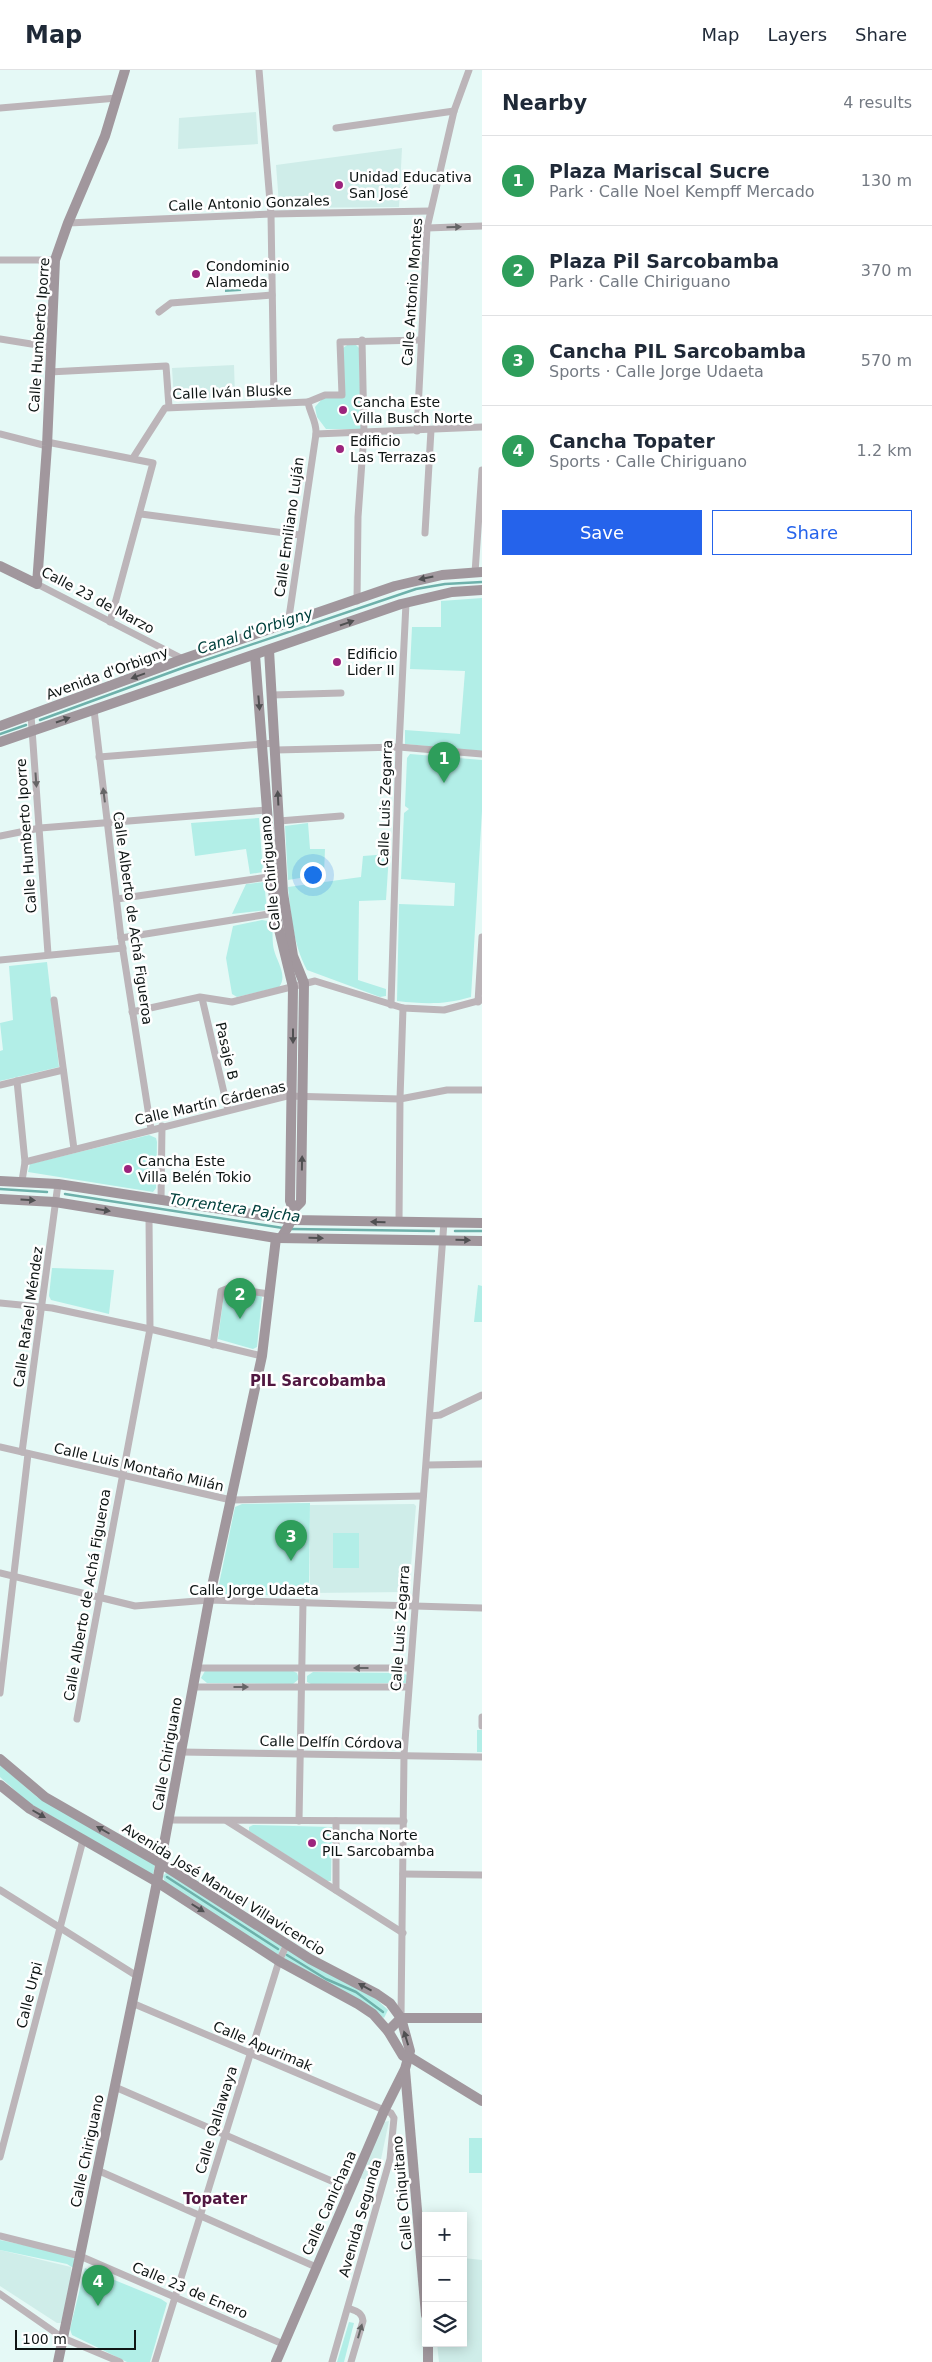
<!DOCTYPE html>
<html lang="en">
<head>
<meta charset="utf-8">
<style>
	body { margin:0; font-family:"DejaVu Sans",sans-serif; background:#f2f2f3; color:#1f2937 }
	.controls { position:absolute; right:15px; bottom:15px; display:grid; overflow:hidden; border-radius:0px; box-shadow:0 2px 12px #0003 }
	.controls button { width:45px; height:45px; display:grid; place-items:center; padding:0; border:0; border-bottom:1px solid #e0e1e3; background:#fff; color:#1f2937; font:25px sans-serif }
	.scale { position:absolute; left:15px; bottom:12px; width:121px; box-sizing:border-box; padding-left:5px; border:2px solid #0e1514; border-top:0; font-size:14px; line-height:18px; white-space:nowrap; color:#0e1514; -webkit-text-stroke:4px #fff; paint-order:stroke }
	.you { position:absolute; left:312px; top:804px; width:18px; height:18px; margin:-12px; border:4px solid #fff; border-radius:50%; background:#1a73e8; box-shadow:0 0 0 8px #1a73e833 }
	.badge { display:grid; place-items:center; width:32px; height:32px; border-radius:50%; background:#2563eb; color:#fff; font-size:16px; font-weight:700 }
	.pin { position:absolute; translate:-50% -41px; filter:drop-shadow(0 1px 2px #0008) }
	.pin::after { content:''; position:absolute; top:26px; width:18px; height:15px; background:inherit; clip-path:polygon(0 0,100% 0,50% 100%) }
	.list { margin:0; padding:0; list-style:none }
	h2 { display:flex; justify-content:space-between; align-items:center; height:65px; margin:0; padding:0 20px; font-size:21px }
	h2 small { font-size:16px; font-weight:400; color:#747a83 }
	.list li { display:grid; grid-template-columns:32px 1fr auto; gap:15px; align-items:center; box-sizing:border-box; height:90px; padding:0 20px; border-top:1px solid #e0e1e3 }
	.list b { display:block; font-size:19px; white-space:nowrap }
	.list p { margin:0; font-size:16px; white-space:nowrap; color:#747a83 }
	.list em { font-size:16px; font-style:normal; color:#747a83 }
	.actions { display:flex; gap:10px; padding:15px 20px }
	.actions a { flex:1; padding:11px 0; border:1px solid #2563eb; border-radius:0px; text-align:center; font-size:18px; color:#2563eb }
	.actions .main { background:#2563eb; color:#fff }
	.icon { flex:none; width:28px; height:28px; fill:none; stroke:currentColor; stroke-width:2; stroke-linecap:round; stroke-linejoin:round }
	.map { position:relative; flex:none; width:482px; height:2292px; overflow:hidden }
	header { display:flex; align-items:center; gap:30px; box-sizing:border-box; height:70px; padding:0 25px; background:#fff; border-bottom:1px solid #e0e1e3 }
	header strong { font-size:24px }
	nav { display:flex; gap:28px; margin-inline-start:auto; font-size:18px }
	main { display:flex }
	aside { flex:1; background:#fff }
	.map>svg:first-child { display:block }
	.built { fill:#cfede9 }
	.green { fill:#b2eee7 }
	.water { fill:#6eb1ab }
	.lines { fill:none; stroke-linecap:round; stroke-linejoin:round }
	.stream { stroke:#6eb1ab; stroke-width:2.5 }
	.street { stroke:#bcb5b9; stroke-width:7 }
	.secondary { stroke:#a1979d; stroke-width:10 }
	.oneway { fill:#656566 }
	.oneway2 { fill:#505052 }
	.poi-dot { fill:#9c247d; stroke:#fff; stroke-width:2 }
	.labels { text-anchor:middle; stroke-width:5; stroke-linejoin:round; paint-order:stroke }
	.poi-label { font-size:14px; fill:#0e1514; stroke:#fff; text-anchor:start }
	.street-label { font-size:14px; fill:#0e1514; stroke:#fff }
	.water-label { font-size:15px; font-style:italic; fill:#00403c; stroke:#fff }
	.neighbourhood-label { font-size:15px; font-weight:bold; fill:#501740; stroke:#fff }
</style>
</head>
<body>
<header>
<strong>Map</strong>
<nav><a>Map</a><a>Layers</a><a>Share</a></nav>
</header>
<main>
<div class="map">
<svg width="482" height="2292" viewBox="0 0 482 2292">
	<rect width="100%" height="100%" fill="#e5f9f6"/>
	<g class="built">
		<polygon points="256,42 258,74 178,79 179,48"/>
		<polygon points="402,78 399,137 281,138 279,134 276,95"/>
		<polygon points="234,295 235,327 174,329 172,298"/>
		<polygon points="414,1434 416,1436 409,1519 407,1522 310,1523 310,1435"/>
		<polygon points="389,2051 376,2113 360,2108 383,2052"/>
		<polygon points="0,2180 71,2197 72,2203 61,2253 57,2253 0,2216"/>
		<polygon points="463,2188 482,2190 482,2292 439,2292 437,2273 463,2273"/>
	</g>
	<g class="green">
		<polygon points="350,273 355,274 359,278 361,359 326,359 317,347 315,337 323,328 345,327 343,278"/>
		<polygon points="482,528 482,681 405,674 405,660 460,664 465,601 410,599 412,557 441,557 441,531"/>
		<path d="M410,684L482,690V741L471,927C443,935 425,934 397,931L399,834L454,836L455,813L401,809L404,743L409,739L405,736L407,688Z"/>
		<polygon points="259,748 263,802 250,804 246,779 195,786 191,753"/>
		<polygon points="308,753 310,779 325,779 324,804 288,810 285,756"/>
		<path d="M389,784L386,830L359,831L358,910L386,919V926L380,927L307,900C293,874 291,845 288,817L361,807L363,786Z"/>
		<polygon points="264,812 267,840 232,844 246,814"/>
		<path d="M262,850L268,851L272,855C273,863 272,872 274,880C277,892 288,906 279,917L237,927L232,924L226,888L233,856Z"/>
		<polygon points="47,892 59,997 0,1011 0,981 3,980 0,953 13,950 9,896"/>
		<polygon points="149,1065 156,1068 157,1072 156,1118 153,1122 28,1102 30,1094"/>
		<polygon points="52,1198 114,1200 109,1244 51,1230 49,1226"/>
		<polygon points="478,1215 482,1216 482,1252 474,1252"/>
		<polygon points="228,1220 260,1225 262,1227 257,1277 253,1279 218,1269 224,1224"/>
		<polygon points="310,1433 309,1526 220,1524 218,1519 235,1437 242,1434"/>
		<rect x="333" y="1463" width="26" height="35"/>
		<polygon points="205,1601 293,1601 297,1603 299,1609 293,1614 207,1613 201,1608"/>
		<polygon points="313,1602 402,1603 407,1605 406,1613 311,1614 307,1612 307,1606"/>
		<rect x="477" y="1660" width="5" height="22"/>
		<polygon points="0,1695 37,1727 155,1794 153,1805 29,1733 0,1707"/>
		<polygon points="253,1755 332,1757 331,1811 327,1811 249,1761 249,1757"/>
		<polygon points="167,1802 282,1876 278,1885 165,1813 163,1806"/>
		<polygon points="288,1880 376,1929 388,1940 384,1948 286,1890 284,1887"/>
		<rect x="469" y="2068" width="13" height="35"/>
		<polygon points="0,2170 71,2185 76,2191 75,2199 67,2194 0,2180"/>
		<polygon points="85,2198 161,2229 167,2233 150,2292 127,2292 72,2265 70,2259"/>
		<polygon points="349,2252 354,2253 344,2292 337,2292"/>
	</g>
	<polygon class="water" points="240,212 241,221 225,222 225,213"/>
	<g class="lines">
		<g class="stream">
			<polyline points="40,650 185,597 416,519 445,514 482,512"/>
			<polyline points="0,664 26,655"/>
			<polyline points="0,1119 47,1122"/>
			<polyline points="65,1124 283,1158"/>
			<polyline points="291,1159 434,1161"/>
			<polyline points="455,1161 482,1161"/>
			<polyline points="167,1807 278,1879"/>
			<polyline points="287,1885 326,1909 356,1922 383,1942"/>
		</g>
		<g class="street">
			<polyline points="259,0 271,144 274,332"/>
			<polyline points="0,38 117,28"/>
			<polyline points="336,58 454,41"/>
			<polyline points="68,153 271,144 430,141"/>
			<polyline points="427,158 482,156"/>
			<polyline points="0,190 55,190"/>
			<polyline points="159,242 171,233 272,225"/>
			<polyline points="0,269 50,277"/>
			<polyline points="49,302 166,296 169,337"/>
			<polyline points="308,332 325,325 342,325 340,272 421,270"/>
			<polyline points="417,361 427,158 454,41 469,0"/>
			<polyline points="0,364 47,376"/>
			<polyline points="316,364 482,357"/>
			<polyline points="47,372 153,393 110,552"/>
			<path d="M133,388L165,338L308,332C310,344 317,352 316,364L288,554"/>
			<polyline points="141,444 300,465"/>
			<polyline points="425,463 431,360"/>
			<polyline points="475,503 482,400"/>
			<polyline points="37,514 183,589"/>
			<polyline points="357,531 358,447 364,363 362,270"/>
			<polyline points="272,625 341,623"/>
			<polyline points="94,640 121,868 151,1059"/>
			<polyline points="31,645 48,884"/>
			<polyline points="276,680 399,677 482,684"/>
			<polyline points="99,687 275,673"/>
			<polyline points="279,751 341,746"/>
			<polyline points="0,766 40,758 267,740"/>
			<polyline points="117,829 275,806"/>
			<polyline points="121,868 275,843"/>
			<polyline points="0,890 123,878"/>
			<polyline points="202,928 228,1040"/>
			<polyline points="54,930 74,1079"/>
			<polyline points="478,932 482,867"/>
			<polyline points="391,935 399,677 406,533"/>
			<polyline points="132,942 200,927 232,932 315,911 403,938 444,940 482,930"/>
			<polyline points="17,1011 25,1092"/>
			<polyline points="0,1015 63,1000"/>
			<polyline points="22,1111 25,1092 287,1026 400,1029 447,1020 482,1020"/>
			<polyline points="161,1131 162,1056"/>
			<polyline points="399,1152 400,1029 403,938"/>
			<polyline points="0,1233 52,1238 150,1259 262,1286"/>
			<polyline points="213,1275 221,1221 229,1218 269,1224"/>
			<polyline points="431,1346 440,1345 482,1325"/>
			<polyline points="0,1377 231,1430 423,1426"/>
			<polyline points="22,1382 58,1114"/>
			<polyline points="427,1395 482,1394"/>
			<polyline points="0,1503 135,1536 209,1530 482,1538"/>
			<polyline points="196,1598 410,1598"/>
			<polyline points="193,1617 408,1617"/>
			<polyline points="0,1623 28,1384"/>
			<polyline points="482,1647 482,1656"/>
			<polyline points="77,1649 150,1259 149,1148"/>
			<polyline points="181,1682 482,1687"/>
			<polyline points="169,1750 404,1751"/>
			<polyline points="227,1751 403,1863"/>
			<polyline points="299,1751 303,1532"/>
			<polyline points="336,1751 336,1820"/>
			<polyline points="403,1804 482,1805"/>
			<polyline points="0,1820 137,1906"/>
			<polyline points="132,1933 391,2043 394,2048 390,2089 332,2292"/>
			<polyline points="401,1948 404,1685 444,1152"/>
			<polyline points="115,2017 350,2119"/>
			<polyline points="0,2087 83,1770"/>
			<polyline points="97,2100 316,2197"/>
			<polyline points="0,2166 80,2186 283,2274"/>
			<polyline points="0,2224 63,2268 120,2292"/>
			<path d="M348,2238C356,2241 362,2242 363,2251L351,2292"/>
			<polyline points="155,2292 279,1891 287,1874"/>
		</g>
		<g class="secondary">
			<polyline points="0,496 37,514 47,376 55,190 68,153 105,66 125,0"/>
			<polyline points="269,580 283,823 293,886 304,913 301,1132 294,1139"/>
			<path d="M255,585L275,843L293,917L290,1131C297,1146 289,1155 281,1168"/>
			<polyline points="0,656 183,589 395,516 442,505 482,502"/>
			<polyline points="0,672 401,534 452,522 482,520"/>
			<polyline points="0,1111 58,1114 292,1150 482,1153"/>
			<polyline points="0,1129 55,1132 276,1168 482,1171"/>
			<polyline points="0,1689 45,1727 160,1793 310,1889 377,1924 390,1933 401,1948 410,1981 405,1999 384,2041 276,2292"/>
			<polyline points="0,1715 30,1739 157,1812 279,1891 358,1934 373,1944 388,1961 403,1986 410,1987 482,2031"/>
			<polyline points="388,1961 401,1948 482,1948"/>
			<polyline points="405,2000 426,2245"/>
			<polyline points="428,2273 428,2292"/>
			<polyline points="58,2292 157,1812 209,1530 262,1286 276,1168"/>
		</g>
	</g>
	<defs><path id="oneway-solid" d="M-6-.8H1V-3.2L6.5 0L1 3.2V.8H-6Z" transform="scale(1.25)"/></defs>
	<g class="oneway">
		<use href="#oneway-solid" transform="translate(454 157) rotate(-2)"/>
		<use href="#oneway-solid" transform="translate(36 710) rotate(86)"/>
		<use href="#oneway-solid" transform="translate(104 725) rotate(-97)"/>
		<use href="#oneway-solid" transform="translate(361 1598) rotate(-180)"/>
		<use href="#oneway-solid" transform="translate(241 1617)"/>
		<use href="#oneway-solid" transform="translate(360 2261) rotate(-74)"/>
	</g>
	<g class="oneway2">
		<use href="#oneway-solid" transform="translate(426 508) rotate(168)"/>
		<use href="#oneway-solid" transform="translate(347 553) rotate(-19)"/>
		<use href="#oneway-solid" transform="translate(138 606) rotate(160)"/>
		<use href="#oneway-solid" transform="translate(259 633) rotate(85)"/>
		<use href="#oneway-solid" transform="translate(63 650) rotate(-19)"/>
		<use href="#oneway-solid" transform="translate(278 728) rotate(-93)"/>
		<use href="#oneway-solid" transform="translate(293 966) rotate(90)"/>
		<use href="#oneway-solid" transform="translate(302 1093) rotate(-89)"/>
		<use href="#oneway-solid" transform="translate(28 1130) rotate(4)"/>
		<use href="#oneway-solid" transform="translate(103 1140) rotate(9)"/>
		<use href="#oneway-solid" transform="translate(378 1152) rotate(-179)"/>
		<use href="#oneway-solid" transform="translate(316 1168) rotate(1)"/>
		<use href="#oneway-solid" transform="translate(463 1170) rotate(1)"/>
		<use href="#oneway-solid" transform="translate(39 1744) rotate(30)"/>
		<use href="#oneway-solid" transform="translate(103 1760) rotate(-150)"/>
		<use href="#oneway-solid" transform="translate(198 1838) rotate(32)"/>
		<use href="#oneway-solid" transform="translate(365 1917) rotate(-151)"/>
		<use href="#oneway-solid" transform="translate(406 1968) rotate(-107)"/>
	</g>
	<g class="poi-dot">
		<circle cx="339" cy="115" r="5"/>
		<circle cx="196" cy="204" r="5"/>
		<circle cx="343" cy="340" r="5"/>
		<circle cx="340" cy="379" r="5"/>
		<circle cx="337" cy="592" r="5"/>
		<circle cx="128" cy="1099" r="5"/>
		<circle cx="312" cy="1773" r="5"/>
	</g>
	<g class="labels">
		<g class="poi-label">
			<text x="349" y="112">Unidad Educativa<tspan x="349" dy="16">San José</tspan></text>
			<text x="206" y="201">Condominio<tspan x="206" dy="16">Alameda</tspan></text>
			<text x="353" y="337">Cancha Este<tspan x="353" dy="16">Villa Busch Norte</tspan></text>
			<text x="350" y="376">Edificio<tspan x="350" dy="16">Las Terrazas</tspan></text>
			<text x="347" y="589">Edificio<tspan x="347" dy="16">Lider II</tspan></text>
			<text x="138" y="1096">Cancha Este<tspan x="138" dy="16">Villa Belén Tokio</tspan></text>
			<text x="322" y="1770">Cancha Norte<tspan x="322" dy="16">PIL Sarcobamba</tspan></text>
		</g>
		<g class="street-label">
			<text transform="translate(249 133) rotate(-2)" y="5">Calle Antonio Gonzales</text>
			<text transform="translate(412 222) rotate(-86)" y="5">Calle Antonio Montes</text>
			<text transform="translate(39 265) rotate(-86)" y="5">Calle Humberto Iporre</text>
			<text transform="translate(232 322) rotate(-2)" y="5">Calle Iván Bluske</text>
			<text transform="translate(289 457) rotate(-82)" y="5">Calle Emiliano Luján</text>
			<text transform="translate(98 530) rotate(28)" y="5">Calle 23 de Marzo</text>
			<text transform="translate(107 603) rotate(-20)" y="5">Avenida d'Orbigny</text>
			<text transform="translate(385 733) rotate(-88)" y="5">Calle Luis Zegarra</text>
			<text transform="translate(26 766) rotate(-94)" y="5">Calle Humberto Iporre</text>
			<text transform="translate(270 803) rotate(-95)" y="5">Calle Chiriguano</text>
			<text transform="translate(133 848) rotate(82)" y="5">Calle Alberto de Achá Figueroa</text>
			<text transform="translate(227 981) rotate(77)" y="5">Pasaje B</text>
			<text transform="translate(210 1033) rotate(-13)" y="5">Calle Martín Cárdenas</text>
			<text transform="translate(28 1247) rotate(-82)" y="5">Calle Rafael Méndez</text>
			<text transform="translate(139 1397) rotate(13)" y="5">Calle Luis Montaño Milán</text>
			<text x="254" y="1525">Calle Jorge Udaeta</text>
			<text transform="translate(87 1525) rotate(-80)" y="5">Calle Alberto de Achá Figueroa</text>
			<text transform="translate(400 1558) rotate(-86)" y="5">Calle Luis Zegarra</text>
			<text transform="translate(331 1672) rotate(1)" y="5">Calle Delfín Córdova</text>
			<text transform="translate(167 1684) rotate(-80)" y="5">Calle Chiriguano</text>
			<text transform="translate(224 1819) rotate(32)" y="5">Avenida José Manuel Villavicencio</text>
			<text transform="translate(29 1925) rotate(-76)" y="5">Calle Urpi</text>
			<text transform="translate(263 1976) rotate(23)" y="5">Calle Apurimak</text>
			<text transform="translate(216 2050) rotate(-73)" y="5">Calle Qallawaya</text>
			<text transform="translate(87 2081) rotate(-78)" y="5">Calle Chiriguano</text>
			<text transform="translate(402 2123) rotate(-95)" y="5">Calle Chiquitano</text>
			<text transform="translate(329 2133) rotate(-66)" y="5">Calle Canichana</text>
			<text transform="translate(360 2148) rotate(-74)" y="5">Avenida Segunda</text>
			<text transform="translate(190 2220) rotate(23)" y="5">Calle 23 de Enero</text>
		</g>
		<g class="water-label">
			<text transform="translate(255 561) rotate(-18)" y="5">Canal d'Orbigny</text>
			<text transform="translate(235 1138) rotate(8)" y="5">Torrentera Pajcha</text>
		</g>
		<g class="neighbourhood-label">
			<text x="318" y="1316">PIL Sarcobamba</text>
			<text x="215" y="2134">Topater</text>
		</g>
	</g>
</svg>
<div class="controls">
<button>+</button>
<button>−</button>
<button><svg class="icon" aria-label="layers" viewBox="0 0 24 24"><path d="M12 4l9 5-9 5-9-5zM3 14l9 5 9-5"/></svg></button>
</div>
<div class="scale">100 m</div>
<div class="you"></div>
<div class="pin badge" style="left:444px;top:713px;background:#2e9e5b">1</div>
<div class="pin badge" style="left:240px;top:1249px;background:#2e9e5b">2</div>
<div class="pin badge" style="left:291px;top:1491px;background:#2e9e5b">3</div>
<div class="pin badge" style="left:98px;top:2236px;background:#2e9e5b">4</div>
</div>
<aside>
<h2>Nearby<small>4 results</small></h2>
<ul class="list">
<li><span class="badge" style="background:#2e9e5b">1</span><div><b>Plaza Mariscal Sucre</b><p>Park · Calle Noel Kempff Mercado</p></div><em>130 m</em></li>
<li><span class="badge" style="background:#2e9e5b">2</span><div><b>Plaza Pil Sarcobamba</b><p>Park · Calle Chiriguano</p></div><em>370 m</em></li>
<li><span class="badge" style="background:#2e9e5b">3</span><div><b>Cancha PIL Sarcobamba</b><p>Sports · Calle Jorge Udaeta</p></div><em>570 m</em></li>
<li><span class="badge" style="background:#2e9e5b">4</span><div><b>Cancha Topater</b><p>Sports · Calle Chiriguano</p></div><em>1.2 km</em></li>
</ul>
<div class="actions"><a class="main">Save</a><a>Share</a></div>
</aside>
</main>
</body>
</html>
